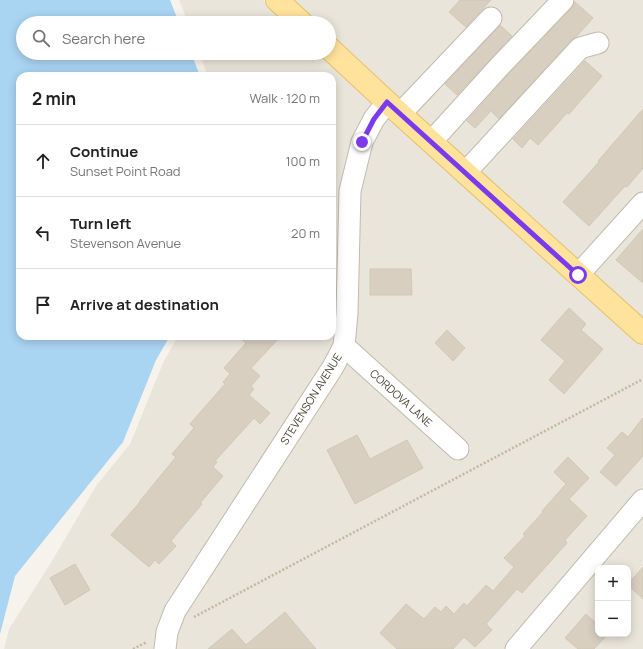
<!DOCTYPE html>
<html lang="en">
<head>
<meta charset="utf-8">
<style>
	body { margin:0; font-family:Manrope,sans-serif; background:#f2f2f2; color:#222 }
	.controls { position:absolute; right:12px; bottom:12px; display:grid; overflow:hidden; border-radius:8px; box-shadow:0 2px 10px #0003 }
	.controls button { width:36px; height:36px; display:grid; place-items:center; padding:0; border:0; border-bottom:1px solid #e0e0e0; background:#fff; color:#222; font:20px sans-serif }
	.stop { position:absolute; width:12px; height:12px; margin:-9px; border:3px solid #7c3aed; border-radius:50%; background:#fff }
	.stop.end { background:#7c3aed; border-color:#fff; box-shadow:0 1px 4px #0008 }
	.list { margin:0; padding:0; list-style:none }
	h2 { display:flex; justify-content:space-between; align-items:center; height:52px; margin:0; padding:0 16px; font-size:17px }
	h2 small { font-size:13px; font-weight:400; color:#767676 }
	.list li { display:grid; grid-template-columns:26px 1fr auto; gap:12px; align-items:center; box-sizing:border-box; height:72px; padding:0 16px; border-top:1px solid #e0e0e0 }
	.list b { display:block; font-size:15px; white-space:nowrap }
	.list p { margin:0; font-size:13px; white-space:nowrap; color:#767676 }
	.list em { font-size:13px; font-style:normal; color:#767676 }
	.icon { flex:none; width:22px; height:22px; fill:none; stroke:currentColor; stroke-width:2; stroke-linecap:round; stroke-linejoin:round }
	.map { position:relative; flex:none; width:643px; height:649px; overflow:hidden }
	.search { position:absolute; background:#fff; box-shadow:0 2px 10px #0003; left:16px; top:16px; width:320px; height:44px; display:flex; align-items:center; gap:10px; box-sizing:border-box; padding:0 14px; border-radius:22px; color:#767676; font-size:15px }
	.panel { position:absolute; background:#fff; box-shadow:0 2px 10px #0003; left:16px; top:72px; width:320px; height:268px; border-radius:12px }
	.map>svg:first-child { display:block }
	.residential { fill:#eae5da; fill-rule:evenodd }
	.water { fill:#a9d4f2 }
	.building { fill:#d8cfc1; stroke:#d3c7b4 }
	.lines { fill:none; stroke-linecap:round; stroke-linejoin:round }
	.minor-casing { stroke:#c2bbae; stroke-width:23 }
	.major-casing { stroke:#e6c16a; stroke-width:24 }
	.path { stroke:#c4b79f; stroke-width:2.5; stroke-dasharray:2 2; stroke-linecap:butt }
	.minor { stroke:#fff; stroke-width:21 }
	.major { stroke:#ffe39c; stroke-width:22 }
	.route { stroke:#7c3aed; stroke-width:5 }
	.labels { text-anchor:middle; stroke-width:3; stroke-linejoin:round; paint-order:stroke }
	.street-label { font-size:11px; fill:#4b4439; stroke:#fff }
</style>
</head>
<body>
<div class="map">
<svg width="643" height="649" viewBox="0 0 643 649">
	<rect width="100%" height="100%" fill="#f6f3ec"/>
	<g class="residential">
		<polygon points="179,0 263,0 287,23 188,23"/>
		<polygon points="291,0 643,0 643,320 372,77 329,36 329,23 315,23"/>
		<polygon points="199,53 319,53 359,91 375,104 336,343 157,649 4,649 9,629 52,561 96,486 130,444 163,363 178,336 332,336 332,76 208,76"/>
		<polygon points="387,115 643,346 643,486 505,649 175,649 176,633 183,614 346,361 458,462 471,448 353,342 359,191 371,145"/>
		<path d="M643,513V649H527ZM598,568H628V634H598Z"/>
	</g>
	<polygon class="water" points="0,0 170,0 179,23 23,23 23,53 191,53 200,76 20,76 20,336 170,336 156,360 123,442 15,576 0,634"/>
	<g class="building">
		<polygon points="460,0 491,0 466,27 449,12"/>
		<polygon points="575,2 593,18 577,36 571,40 499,119 491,111 475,128 467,121 508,75 572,8"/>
		<polygon points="500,25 512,36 457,95 445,84"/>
		<polygon points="585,61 602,76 569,114 567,113 538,145 530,138 522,148 513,139"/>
		<polygon points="643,109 643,168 627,187 625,186 589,226 563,202 599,162 598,161"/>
		<polygon points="643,229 643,283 616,260"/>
		<polygon points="370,269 411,269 412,295 370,295"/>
		<polygon points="569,308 586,324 581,330 603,349 564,394 549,380 565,361 541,340"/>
		<polygon points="447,330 465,348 453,361 435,343"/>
		<polygon points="238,336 281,336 251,368 260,376 251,386 254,389 249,395 270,413 260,424 254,418 215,461 217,462 213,467 223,476 200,503 202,504 171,541 176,546 159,564 155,560 149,567 111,535 140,502 140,501 176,457 172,454 194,428 190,424 225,384 223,382 230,374 224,368 246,343"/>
		<polygon points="643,418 643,456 616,486 600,472 615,455 607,448 622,432 628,437"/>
		<polygon points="357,435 370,459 407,440 423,468 355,504 327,450"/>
		<polygon points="568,457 589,478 569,499 587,516 565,540 567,543 522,593 517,589 486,624 492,630 475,647 464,637 453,649 397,649 380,633 406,604 424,619 435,607 441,612 446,606 454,614 464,603 467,606 486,585 493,591 514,567 504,558 525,536 523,534 543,512 542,511 566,484 554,472"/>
		<polygon points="75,564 90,590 65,605 50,578"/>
		<polygon points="643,567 643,599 628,585 628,584"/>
		<polygon points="285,612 316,649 208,649 232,629 246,645"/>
		<polygon points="586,614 598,625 598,634 608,634 594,649 578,649 565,638"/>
	</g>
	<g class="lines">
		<defs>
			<g id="minor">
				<polyline points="400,114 491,18"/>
				<polyline points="431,142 499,67 563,0"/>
				<polyline points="465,173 580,48 598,43"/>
				<polyline points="578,275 643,203"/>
				<polyline points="344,346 458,449"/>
				<polyline points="165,649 167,632 175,611 333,367 344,346 347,313 350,191 362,142 374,119 387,102"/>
				<polyline points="516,649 643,500"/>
			</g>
			<g id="major">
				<polyline points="277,0 302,23"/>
				<polyline points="329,48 387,102 643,333"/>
			</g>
		</defs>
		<use href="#minor" class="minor-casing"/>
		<use href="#major" class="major-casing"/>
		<g class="path">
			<polyline points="194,617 643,379"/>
			<polyline points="133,649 147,642"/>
		</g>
		<use href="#minor" class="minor"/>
		<use href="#major" class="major"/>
	</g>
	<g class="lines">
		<polyline class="route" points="362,142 374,119 387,102 578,275"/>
	</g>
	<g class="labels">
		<g class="street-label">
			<text transform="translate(401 398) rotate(42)" y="4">CORDOVA LANE</text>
			<text transform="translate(311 399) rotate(-58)" y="4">STEVENSON AVENUE</text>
		</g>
	</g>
</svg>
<div class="controls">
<button>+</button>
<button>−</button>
</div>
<div class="stop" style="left:578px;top:275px"></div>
<div class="stop end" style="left:362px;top:142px"></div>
<div class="search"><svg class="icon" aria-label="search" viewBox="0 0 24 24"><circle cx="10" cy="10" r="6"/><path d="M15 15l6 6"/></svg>Search here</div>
<section class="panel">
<h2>2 min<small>Walk · 120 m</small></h2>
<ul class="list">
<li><svg class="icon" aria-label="ahead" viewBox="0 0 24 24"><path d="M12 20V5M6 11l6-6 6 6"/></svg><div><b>Continue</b><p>Sunset Point Road</p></div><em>100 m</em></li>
<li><svg class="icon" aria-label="left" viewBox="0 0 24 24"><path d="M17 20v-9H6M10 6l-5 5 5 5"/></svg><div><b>Turn left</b><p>Stevenson Avenue</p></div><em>20 m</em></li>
<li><svg class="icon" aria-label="arrive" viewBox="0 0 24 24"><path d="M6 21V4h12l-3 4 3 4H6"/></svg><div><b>Arrive at destination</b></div></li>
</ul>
</section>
</div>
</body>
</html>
